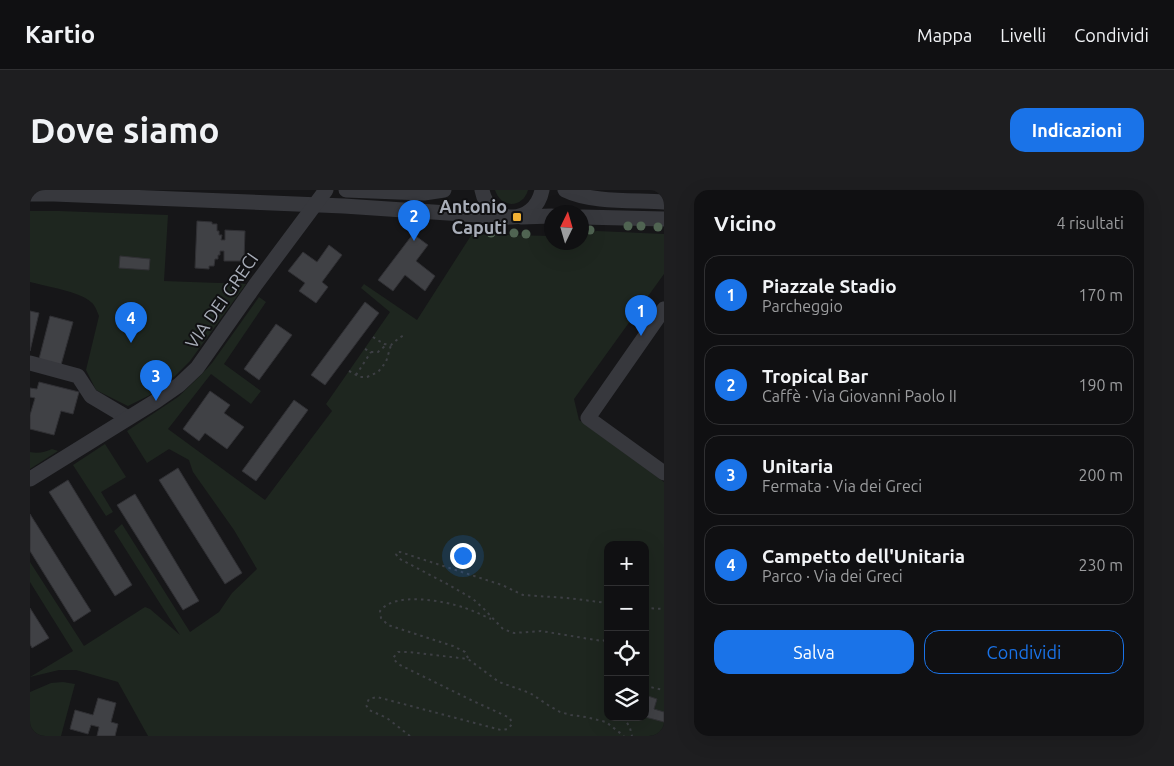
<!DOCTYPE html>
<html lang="it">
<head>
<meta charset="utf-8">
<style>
	body { margin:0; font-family:Ubuntu,sans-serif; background:#1e1e20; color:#f1f3f6 }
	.controls { position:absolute; right:15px; bottom:15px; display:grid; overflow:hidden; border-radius:10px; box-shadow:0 5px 20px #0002 }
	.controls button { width:45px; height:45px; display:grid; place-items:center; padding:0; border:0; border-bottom:1px solid #303032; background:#101012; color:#f1f3f6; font:25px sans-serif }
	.compass { position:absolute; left:514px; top:15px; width:45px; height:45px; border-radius:50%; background:#101012; box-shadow:0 5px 20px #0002; rotate:5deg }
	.you { position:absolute; left:432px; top:365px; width:18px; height:18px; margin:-12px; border:4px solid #fff; border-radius:50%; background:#1a73e8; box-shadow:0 0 0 8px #1a73e833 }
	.badge { display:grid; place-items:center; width:32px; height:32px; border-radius:50%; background:#1a73e8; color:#fff; font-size:16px; font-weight:700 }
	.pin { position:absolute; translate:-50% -41px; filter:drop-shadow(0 1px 2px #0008) }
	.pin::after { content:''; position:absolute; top:26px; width:18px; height:15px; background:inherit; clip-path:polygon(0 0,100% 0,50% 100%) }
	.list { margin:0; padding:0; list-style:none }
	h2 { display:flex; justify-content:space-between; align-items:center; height:65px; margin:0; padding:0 20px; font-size:21px }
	h2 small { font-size:16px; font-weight:400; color:#9c9d9f }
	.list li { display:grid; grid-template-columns:32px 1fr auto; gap:15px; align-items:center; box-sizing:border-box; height:80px; margin:0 10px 10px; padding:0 10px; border:1px solid #303032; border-radius:15px }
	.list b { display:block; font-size:19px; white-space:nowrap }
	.list p { margin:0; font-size:16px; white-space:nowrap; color:#9c9d9f }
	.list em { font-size:16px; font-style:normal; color:#9c9d9f }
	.actions { display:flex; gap:10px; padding:15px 20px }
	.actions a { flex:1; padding:11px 0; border:1px solid #1a73e8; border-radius:15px; text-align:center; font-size:18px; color:#1a73e8 }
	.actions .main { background:#1a73e8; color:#fff }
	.icon { flex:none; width:28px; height:28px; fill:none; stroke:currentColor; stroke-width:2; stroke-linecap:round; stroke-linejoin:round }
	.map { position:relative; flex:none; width:634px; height:546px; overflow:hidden; border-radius:15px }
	header { display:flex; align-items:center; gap:30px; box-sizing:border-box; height:70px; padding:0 25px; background:#101012; border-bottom:1px solid #303032 }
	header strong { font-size:24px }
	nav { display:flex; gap:28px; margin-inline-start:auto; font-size:18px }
	.intro { display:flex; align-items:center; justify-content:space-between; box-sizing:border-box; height:120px; padding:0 30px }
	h1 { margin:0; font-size:35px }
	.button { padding:12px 22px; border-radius:15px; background:#1a73e8; color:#fff; font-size:18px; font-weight:700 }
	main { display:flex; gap:30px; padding:0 30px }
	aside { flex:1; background:#101012; border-radius:15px; box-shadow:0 5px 20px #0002 }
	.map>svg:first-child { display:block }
	.green { fill:#1e261f; fill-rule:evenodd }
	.building { fill:#404145; stroke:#303034 }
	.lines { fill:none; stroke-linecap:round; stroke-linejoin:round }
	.path { stroke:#3d3f44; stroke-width:2; stroke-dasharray:2.5 4; stroke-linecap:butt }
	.minor { stroke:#37383d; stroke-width:15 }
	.tree { fill:#506452 }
	.poi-dot { fill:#f2b134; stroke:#111113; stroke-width:2 }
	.labels { text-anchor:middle; stroke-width:4; stroke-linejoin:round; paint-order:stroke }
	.poi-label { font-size:18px; font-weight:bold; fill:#a8adb8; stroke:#111113; text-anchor:end }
	.street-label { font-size:18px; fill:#a8adb8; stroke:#111113 }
</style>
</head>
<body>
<header>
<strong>Kartio</strong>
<nav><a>Mappa</a><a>Livelli</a><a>Condividi</a></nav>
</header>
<div class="intro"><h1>Dove siamo</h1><a class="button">Indicazioni</a></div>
<main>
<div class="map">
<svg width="634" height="546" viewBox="0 0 634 546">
	<rect width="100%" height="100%" fill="#161618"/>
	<g class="green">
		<path d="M465,0H498C493,18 471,19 465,0Z"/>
		<path d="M0,21H29L138,25L134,91L216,94L160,171L145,186L120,205L98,216L66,200L56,180L69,126C67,121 65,115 61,112C51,102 15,96 0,92Z"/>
		<path d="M567,41L634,44V84L544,209L549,230L634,292V546H118L88,492L46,480H29L0,487L43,461L0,392V372L54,456L115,417L120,419L150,445L84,341L92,334L160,442L189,422L202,403L227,379L204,340L163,282L159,270L139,259L117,273L97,241L148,207L170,186L182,173L229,107L236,112L194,174L231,201L221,214L181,184L138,239L235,310L302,221L296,214L360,122L331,98L334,94L387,130L442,44L521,46L522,52H552V44ZM578,355H615V527H578Z"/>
		<polygon points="75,254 96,287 71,302 83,322 76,326 43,275"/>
		<path d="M22,259L28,261L0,279V262C8,264 15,262 22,259Z"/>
		<polygon points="33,492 45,494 31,546 0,546 0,502 21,493"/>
	</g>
	<g class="building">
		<polygon points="167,31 182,32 182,34 187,34 187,41 189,41 189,45 192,45 191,50 195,50 195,40 215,41 214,71 194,71 194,61 190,61 190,65 188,65 188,69 185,69 184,76 179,76 179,79 165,78"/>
		<polygon points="383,44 398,55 386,71 405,86 395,101 375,85 363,101 348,90"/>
		<polygon points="299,55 312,65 292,92 298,97 286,113 269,101 275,93 258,81 273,62 287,72"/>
		<polygon points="90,66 120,69 119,80 89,78"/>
		<polygon points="335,112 349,123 295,195 281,185"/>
		<polygon points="0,121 9,123 0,161"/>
		<polygon points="20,126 43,132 31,175 9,169"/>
		<polygon points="246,134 262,145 229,190 214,179"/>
		<polygon points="9,192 49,202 43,224 31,221 24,245 0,239 0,225 5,208 0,207 0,198 7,199"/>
		<polygon points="180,201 200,215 194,223 214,237 197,259 175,243 169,251 153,239"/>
		<polygon points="264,210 278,220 226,291 212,281"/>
		<polygon points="148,278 212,383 195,394 129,290"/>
		<polygon points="38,290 102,395 85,406 19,302"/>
		<polygon points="105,304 169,411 153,420 87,315"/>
		<polygon points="0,324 61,421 44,432 0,361"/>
		<polygon points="0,418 19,448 2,458 0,454"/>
		<polygon points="615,505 627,509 624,519 634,522 634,532 615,527"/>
		<polygon points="68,508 86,513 81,532 88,534 85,546 67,546 69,537 61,535 58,544 40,539 45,520 63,525"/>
	</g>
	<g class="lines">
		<g class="path">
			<polyline points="343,147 354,154 361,155 369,148 376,144"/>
			<polyline points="335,159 341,162 348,162 355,156 354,154"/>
			<polyline points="319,181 330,187 337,187 348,182 356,172 361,155"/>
			<polyline points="326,185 341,162"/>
			<polyline points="578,413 537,408 493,405 472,395 370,362 367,362 366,364 368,368 419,395 443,409 453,418 473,439 484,443 511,441 572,451 578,449"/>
			<polyline points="615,418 634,419"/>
			<path d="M438,468L435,462L423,456L358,435L351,428L350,421C365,401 415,411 435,418C444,421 452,425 461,429"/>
			<polyline points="615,496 634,500"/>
			<polyline points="594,527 600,538 602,546"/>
			<polyline points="380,546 357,528 339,520 336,515 339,509 347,507 471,540 478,539 482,534 480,528 441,510 368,474 363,468 368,462 378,462 438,469 469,492 500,503 518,515 530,522 541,525 556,527 576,532 594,546"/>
		</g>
		<g class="minor">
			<polyline points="316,0 394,3 414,0"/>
			<path d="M452,0C459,36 505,36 512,0"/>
			<path d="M535,0C561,13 605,10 634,12"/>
			<polyline points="0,4 24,4 314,16 477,27"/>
			<polyline points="491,27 522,26"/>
			<polyline points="552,27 634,29"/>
			<polyline points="634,119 558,228 634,283"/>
			<polyline points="0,173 48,186 61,206 98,228"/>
			<polyline points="0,289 126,211 149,195 167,178 226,94 296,0"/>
		</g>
	</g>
	<g class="tree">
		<circle cx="598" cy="36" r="4.5"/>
		<circle cx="611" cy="36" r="4.5"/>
		<circle cx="628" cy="37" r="4.5"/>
		<circle cx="560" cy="40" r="4.5"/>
		<circle cx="444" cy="42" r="4.5"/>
		<circle cx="461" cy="43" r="4.5"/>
		<circle cx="484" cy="43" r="4.5"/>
		<circle cx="496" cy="44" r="4.5"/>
	</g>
	<rect class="poi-dot" x="482" y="22" width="10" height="10" rx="2.5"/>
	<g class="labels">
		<g class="poi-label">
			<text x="477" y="23">Antonio<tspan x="477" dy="21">Caputi</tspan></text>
		</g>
		<g class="street-label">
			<text transform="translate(192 111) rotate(-55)" y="6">VIA DEI GRECI</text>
		</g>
	</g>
</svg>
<div class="controls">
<button>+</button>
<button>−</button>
<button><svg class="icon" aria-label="locate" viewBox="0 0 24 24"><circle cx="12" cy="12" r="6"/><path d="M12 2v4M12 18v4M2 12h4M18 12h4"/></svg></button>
<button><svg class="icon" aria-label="layers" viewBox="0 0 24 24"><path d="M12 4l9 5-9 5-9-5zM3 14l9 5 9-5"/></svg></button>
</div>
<svg class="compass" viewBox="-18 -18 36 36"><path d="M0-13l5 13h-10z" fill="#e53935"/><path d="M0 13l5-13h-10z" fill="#9c9d9f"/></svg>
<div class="you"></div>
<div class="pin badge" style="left:611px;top:146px">1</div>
<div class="pin badge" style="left:384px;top:51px">2</div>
<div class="pin badge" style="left:126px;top:211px">3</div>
<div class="pin badge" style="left:101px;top:153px">4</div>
</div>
<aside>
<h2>Vicino<small>4 risultati</small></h2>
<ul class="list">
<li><span class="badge">1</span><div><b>Piazzale Stadio</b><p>Parcheggio</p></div><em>170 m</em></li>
<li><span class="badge">2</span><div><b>Tropical Bar</b><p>Caffè · Via Giovanni Paolo II</p></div><em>190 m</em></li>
<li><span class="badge">3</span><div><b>Unitaria</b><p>Fermata · Via dei Greci</p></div><em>200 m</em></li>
<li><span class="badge">4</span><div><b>Campetto dell'Unitaria</b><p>Parco · Via dei Greci</p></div><em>230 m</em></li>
</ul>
<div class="actions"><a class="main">Salva</a><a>Condividi</a></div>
</aside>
</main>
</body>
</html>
